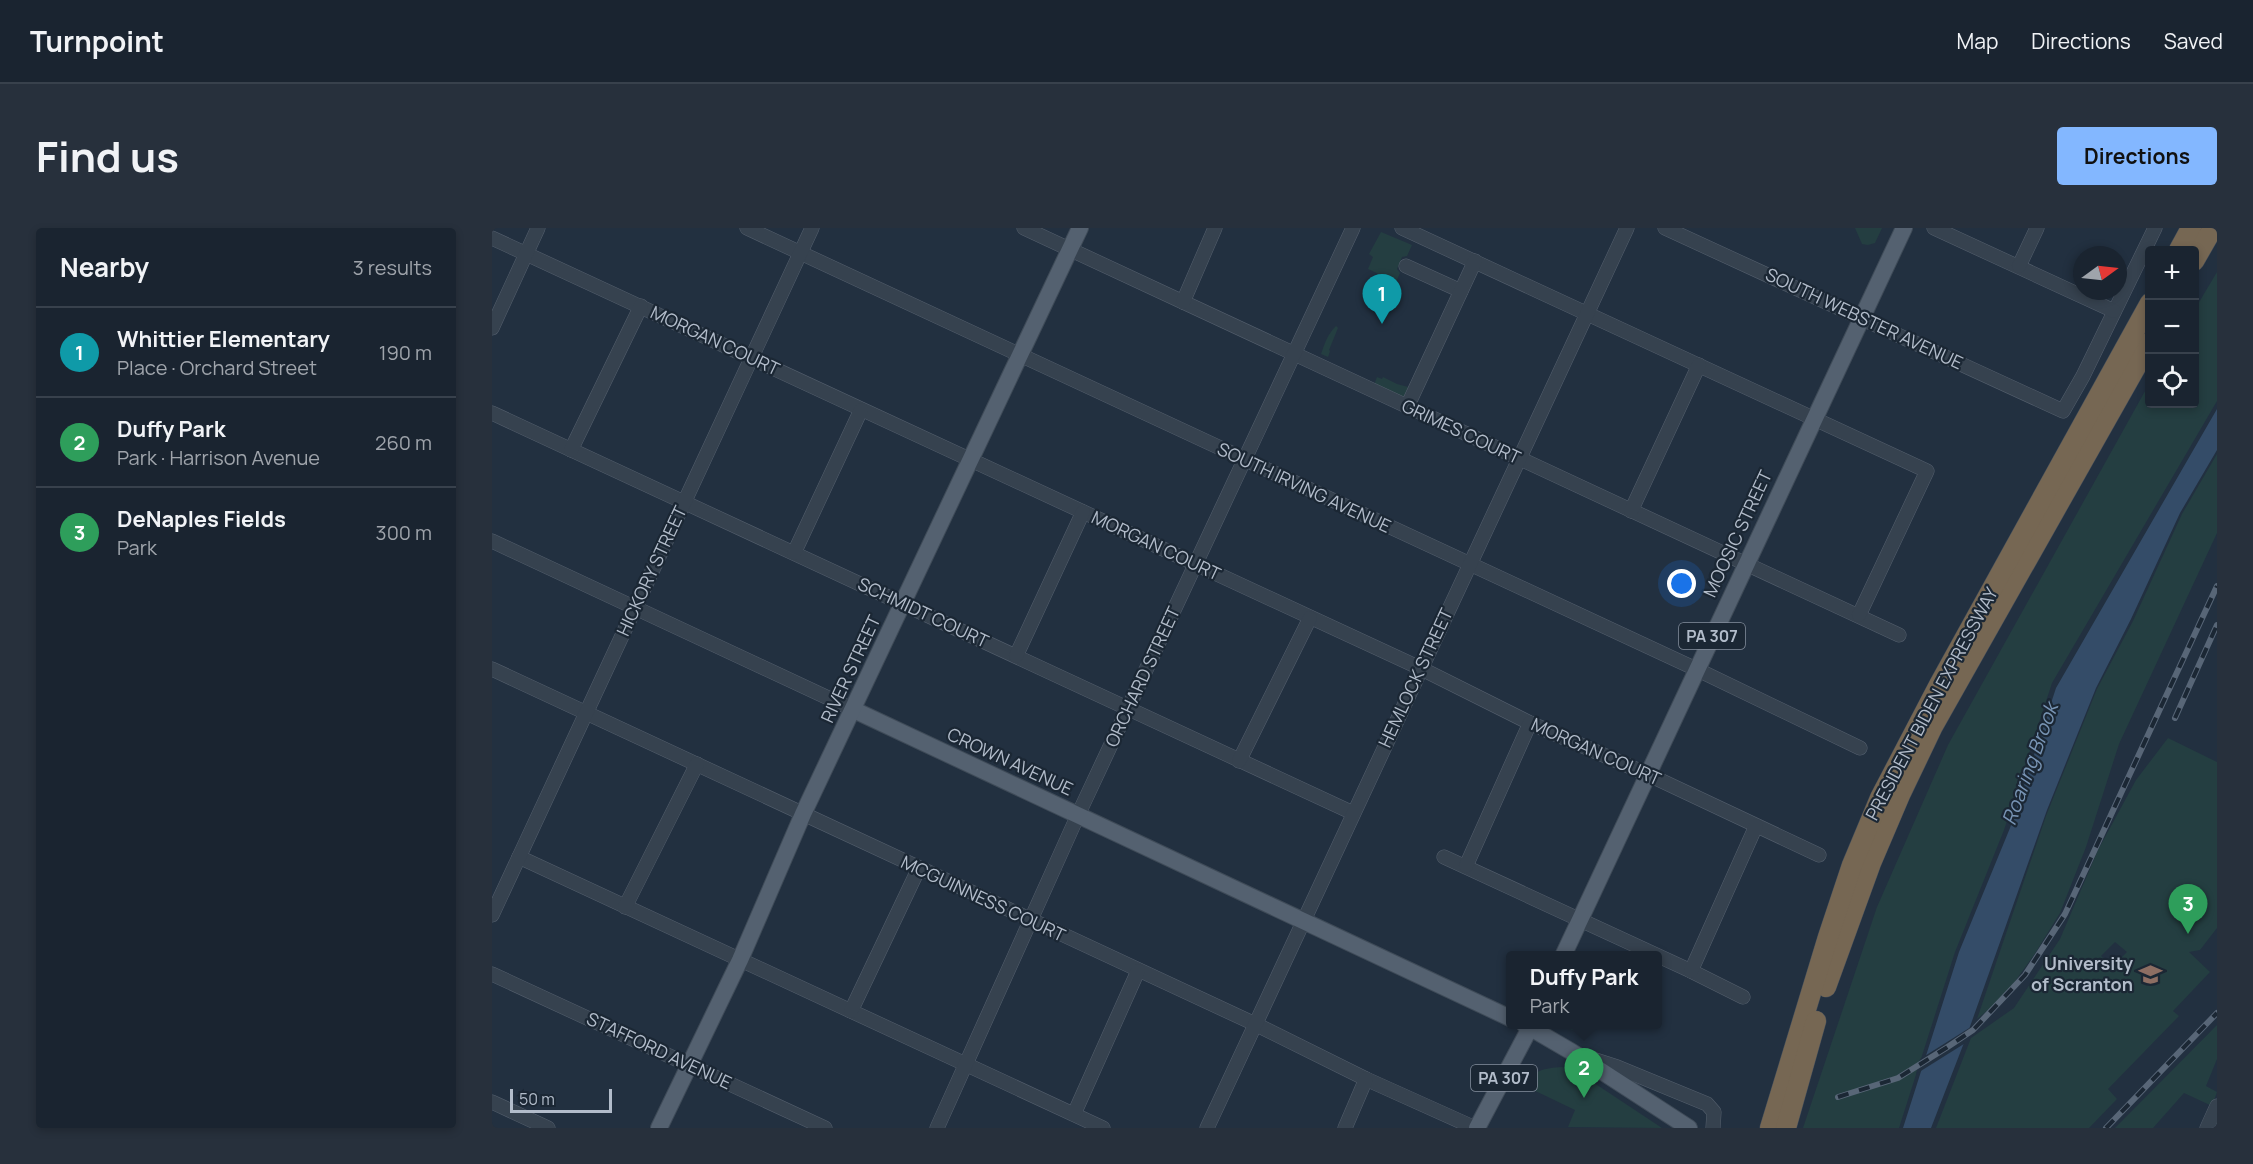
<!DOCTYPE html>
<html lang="en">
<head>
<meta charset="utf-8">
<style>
	body { margin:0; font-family:Manrope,sans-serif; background:#27303c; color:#f1f3f6 }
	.controls { position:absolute; right:18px; top:18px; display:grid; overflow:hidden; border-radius:6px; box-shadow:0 3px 9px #0003 }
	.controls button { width:54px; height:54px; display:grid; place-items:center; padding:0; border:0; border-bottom:2px solid #38414c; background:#1a2430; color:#f1f3f6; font:30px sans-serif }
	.compass { position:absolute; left:1581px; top:18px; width:54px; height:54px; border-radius:50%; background:#1a2430; box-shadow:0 3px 9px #0003; rotate:75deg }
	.scale { position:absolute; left:18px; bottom:15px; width:102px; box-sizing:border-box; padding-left:6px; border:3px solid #b2bcca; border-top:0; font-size:16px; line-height:21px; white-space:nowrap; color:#b2bcca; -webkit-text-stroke:4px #1b2734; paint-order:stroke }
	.you { position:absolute; left:1190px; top:356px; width:21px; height:21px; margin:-15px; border:4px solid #fff; border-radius:50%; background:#1a73e8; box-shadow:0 0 0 9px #1a73e833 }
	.badge { display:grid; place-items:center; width:39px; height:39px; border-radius:50%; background:#83b7ff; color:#fff; font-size:20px; font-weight:700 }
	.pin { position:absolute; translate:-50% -50px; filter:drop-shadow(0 2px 3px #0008) }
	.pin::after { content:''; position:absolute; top:32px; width:21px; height:18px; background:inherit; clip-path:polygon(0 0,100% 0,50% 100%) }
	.popup { position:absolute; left:1014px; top:723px; width:156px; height:78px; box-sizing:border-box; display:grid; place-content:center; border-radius:6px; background:#1a2430; filter:drop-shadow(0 2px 4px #0005); font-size:20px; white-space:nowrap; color:#9fa4ab }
	.popup b { font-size:22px; color:#f1f3f6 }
	.popup::after { content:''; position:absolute; left:50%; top:100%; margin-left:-12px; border:12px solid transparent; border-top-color:#1a2430 }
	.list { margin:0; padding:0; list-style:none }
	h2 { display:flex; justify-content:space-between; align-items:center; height:78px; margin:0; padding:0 24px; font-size:26px }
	h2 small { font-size:20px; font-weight:400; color:#9fa4ab }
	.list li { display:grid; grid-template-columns:39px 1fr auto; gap:18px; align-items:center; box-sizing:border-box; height:90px; padding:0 24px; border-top:2px solid #38414c }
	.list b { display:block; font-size:22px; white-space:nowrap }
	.list p { margin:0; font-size:20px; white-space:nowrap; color:#9fa4ab }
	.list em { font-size:20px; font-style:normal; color:#9fa4ab }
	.icon { flex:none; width:33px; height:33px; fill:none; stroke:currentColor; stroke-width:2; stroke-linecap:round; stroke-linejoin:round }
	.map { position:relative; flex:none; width:1725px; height:900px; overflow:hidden; border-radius:6px }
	header { display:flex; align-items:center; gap:36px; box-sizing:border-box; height:84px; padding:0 30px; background:#1a2430; border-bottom:2px solid #38414c }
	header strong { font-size:28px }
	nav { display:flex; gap:33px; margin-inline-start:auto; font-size:21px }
	.intro { display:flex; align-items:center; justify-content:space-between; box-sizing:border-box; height:144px; padding:0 36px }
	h1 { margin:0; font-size:42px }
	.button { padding:15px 27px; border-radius:6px; background:#83b7ff; color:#111; font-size:21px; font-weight:700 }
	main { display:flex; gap:36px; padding:0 36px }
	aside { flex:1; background:#1a2430; border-radius:6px; box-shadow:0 3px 9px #0003 }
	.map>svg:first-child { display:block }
	.green { fill:#243e41; fill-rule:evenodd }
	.water { fill:#344c68 }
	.pier { fill:#223040 }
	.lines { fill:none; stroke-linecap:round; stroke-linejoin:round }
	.minor-casing { stroke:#545f6d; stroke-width:15 }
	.major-casing { stroke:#3f4b58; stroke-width:18 }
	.highway-casing { stroke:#414c5a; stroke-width:21 }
	.minor { stroke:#36424f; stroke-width:14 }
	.major { stroke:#546170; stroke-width:16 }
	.highway { stroke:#766753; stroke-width:20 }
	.rail-casing { stroke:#586677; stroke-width:6 }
	.rail { stroke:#1b2734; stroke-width:4; stroke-dasharray:11; stroke-linecap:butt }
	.labels { text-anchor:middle; stroke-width:4.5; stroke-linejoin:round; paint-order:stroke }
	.shield { fill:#1b2734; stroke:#858f9d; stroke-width:1.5 }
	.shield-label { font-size:16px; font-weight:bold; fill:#b2bcca }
	.street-label { font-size:18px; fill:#b2bcca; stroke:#1b2734 }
	.poi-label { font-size:18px; font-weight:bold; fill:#b2bcca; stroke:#1b2734; text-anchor:end }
	.water-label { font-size:20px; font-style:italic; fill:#7894b4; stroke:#1b2734 }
</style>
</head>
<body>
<header>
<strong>Turnpoint</strong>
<nav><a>Map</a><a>Directions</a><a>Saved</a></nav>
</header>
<div class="intro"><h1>Find us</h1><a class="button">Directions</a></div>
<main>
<aside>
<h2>Nearby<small>3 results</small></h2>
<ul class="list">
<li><span class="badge" style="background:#0f9aa8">1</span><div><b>Whittier Elementary</b><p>Place · Orchard Street</p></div><em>190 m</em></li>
<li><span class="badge" style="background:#2e9e5b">2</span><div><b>Duffy Park</b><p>Park · Harrison Avenue</p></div><em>260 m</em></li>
<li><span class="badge" style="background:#2e9e5b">3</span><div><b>DeNaples Fields</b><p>Park</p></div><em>300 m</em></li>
</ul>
</aside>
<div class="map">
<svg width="1725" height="900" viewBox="0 0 1725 900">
	<rect width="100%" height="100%" fill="#223040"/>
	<g class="green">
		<polygon points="1363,0 1390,0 1383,15 1376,17 1370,16"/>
		<polygon points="889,4 920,17 915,28 910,29 905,41 908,45 904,54 876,41 881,29 877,26"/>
		<polygon points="1725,44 1725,173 1560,455 1512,602 1463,724 1407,900 1311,900 1385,679 1456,517 1657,156 1658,176 1702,176 1703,81"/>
		<path d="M844,98L846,100L837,122L838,123L836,129L829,126C833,115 835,107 844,98Z"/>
		<polygon points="885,149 890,151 891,149 905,156 920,160 913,169 905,168 882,157"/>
		<polygon points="1725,226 1725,305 1627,516 1594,619 1568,685 1542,727 1511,770 1485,791 1554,588 1605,461 1641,393 1690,286"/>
		<path d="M1676,510L1725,534V700L1708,722L1697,724L1718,744L1681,783L1687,788L1616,861L1625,871L1597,900H1444L1479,810L1522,780L1568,711L1606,622L1644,552ZM1623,714L1635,724L1620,739L1609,728Z"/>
		<polygon points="1068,797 1098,796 1098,797 1093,807"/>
		<polygon points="1725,797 1725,831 1714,858 1725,864 1720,878 1692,865 1661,900 1623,900"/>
		<path d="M1070,839L1084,843L1170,900L1076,899L1083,882L1033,858C1040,842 1053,840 1070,839Z"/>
	</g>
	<polygon class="water" points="1725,181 1725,222 1688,285 1639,391 1604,460 1555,582 1475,807 1439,900 1411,900 1467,724 1518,600 1564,460"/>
	<polygon class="pier" points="1482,797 1475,814 1424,846 1428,831"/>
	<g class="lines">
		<defs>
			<g id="minor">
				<polyline points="255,0 1204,441 1368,520"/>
				<polyline points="532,0 1407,407"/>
				<polyline points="910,0 1435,243 1367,387"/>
				<polyline points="1173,0 1571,183 1591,148 1663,0"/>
				<polyline points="1442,0 1622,83"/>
				<polyline points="0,10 928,440 1038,495 1155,546 1327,627"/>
				<polyline points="914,38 969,63"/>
				<polyline points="1527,38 1545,0"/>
				<polyline points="691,74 723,0"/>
				<polyline points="0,100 46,0"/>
				<polyline points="915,179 983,33"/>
				<polyline points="0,185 861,585"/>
				<polyline points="79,222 149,78"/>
				<polyline points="1139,283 1207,137"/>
				<polyline points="0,313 362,482"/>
				<polyline points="302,325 369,182"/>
				<polyline points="524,428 591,284"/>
				<polyline points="0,441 763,796 874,851 983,900"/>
				<polyline points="747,533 818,390"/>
				<polyline points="27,629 611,900"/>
				<polyline points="952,629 1199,743 1251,769"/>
				<polyline points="974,638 1038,495"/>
				<polyline points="133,679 205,536"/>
				<polyline points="0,687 320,0"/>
				<polyline points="1199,743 1264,598"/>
				<polyline points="0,746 333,900"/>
				<polyline points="359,783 427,640"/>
				<polyline points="1094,829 1125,839 1215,876 1222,884 1221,900"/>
				<polyline points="0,874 56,900"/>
				<polyline points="582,886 646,743"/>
				<polyline points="445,900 586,587 861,0"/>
				<polyline points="715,900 1135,0"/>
				<polyline points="853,900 874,851"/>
				<polyline points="1715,900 1725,878"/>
			</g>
			<g id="major">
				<polyline points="362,482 1018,790"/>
				<polyline points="1071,728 1412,0"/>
				<polyline points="1032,796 1080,824 1197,900"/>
				<polyline points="167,900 248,732 311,586 588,0"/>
				<polyline points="985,900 1040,796"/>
			</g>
			<g id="highway">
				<polyline points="1687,22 1699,0"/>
				<polyline points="1702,33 1721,0"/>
				<polyline points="1334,759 1379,635 1408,567 1441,498 1658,114"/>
				<polyline points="1278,900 1336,709 1360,637 1388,570 1448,455 1658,75"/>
				<polyline points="1294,900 1324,793"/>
			</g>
		</defs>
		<use href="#minor" class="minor-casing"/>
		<use href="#major" class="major-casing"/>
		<use href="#highway" class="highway-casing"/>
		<use href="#minor" class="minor"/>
		<use href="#major" class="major"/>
		<use href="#highway" class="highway"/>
		<defs>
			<g id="rail">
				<polyline points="1683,490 1725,397"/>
				<polyline points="1346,869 1406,850 1454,820 1481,802 1533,747 1573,686 1725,358"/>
				<polyline points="1614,900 1725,785"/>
			</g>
		</defs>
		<use href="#rail" class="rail-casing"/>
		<use href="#rail" class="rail"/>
	</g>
	<defs>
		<symbol id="university-bare" viewBox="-9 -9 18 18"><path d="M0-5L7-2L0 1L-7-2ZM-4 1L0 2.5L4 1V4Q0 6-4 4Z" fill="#8d6e63" stroke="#1b2734" stroke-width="2.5" paint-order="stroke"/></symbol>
	</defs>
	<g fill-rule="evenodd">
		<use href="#university-bare" x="1642" y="730" width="33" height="33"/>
	</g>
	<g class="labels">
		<g class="shield">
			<rect x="1187" y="395" width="66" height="26" rx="4.5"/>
			<rect x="979" y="837" width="66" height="26" rx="4.5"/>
		</g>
		<g class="shield-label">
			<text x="1220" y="414">PA 307</text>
			<text x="1012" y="856">PA 307</text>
		</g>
		<g class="street-label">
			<text transform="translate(1372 91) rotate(25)" y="6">SOUTH WEBSTER AVENUE</text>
			<text transform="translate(223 113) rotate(25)" y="6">MORGAN COURT</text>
			<text transform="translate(969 204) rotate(25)" y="6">GRIMES COURT</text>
			<text transform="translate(812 260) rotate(25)" y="6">SOUTH IRVING AVENUE</text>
			<text transform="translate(1246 306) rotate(-65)" y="6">MOOSIC STREET</text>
			<text transform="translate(664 318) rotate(25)" y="6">MORGAN COURT</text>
			<text transform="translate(160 343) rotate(-65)" y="6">HICKORY STREET</text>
			<text transform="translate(431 385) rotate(25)" y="6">SCHMIDT COURT</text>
			<text transform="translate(359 441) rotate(-65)" y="6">RIVER STREET</text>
			<text transform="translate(651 449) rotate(-65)" y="6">ORCHARD STREET</text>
			<text transform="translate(924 450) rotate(-65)" y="6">HEMLOCK STREET</text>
			<text transform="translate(1440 476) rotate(-62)" y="6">PRESIDENT BIDEN EXPRESSWAY</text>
			<text transform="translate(1104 524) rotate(24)" y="6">MORGAN COURT</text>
			<text transform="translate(518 534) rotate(25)" y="6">CROWN AVENUE</text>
			<text transform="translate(491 671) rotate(25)" y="6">MCGUINNESS COURT</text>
			<text transform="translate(167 823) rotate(25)" y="6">STAFFORD AVENUE</text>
		</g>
		<g class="poi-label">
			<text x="1641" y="742">University<tspan x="1641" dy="21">of Scranton</tspan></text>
		</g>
		<g class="water-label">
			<text transform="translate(1538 536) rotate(-70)" y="7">Roaring Brook</text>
		</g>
	</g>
</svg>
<div class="controls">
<button>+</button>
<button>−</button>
<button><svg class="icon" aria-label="locate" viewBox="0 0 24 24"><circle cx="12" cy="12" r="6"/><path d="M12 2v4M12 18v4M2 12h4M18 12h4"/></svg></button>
</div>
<svg class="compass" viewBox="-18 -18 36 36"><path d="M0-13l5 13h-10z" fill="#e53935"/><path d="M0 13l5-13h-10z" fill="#9fa4ab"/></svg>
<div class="scale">50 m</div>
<div class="you"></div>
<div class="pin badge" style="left:890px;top:96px;background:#0f9aa8">1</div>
<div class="pin badge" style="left:1092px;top:870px;background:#2e9e5b">2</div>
<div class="popup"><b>Duffy Park</b>Park</div>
<div class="pin badge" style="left:1696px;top:706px;background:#2e9e5b">3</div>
</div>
</main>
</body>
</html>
